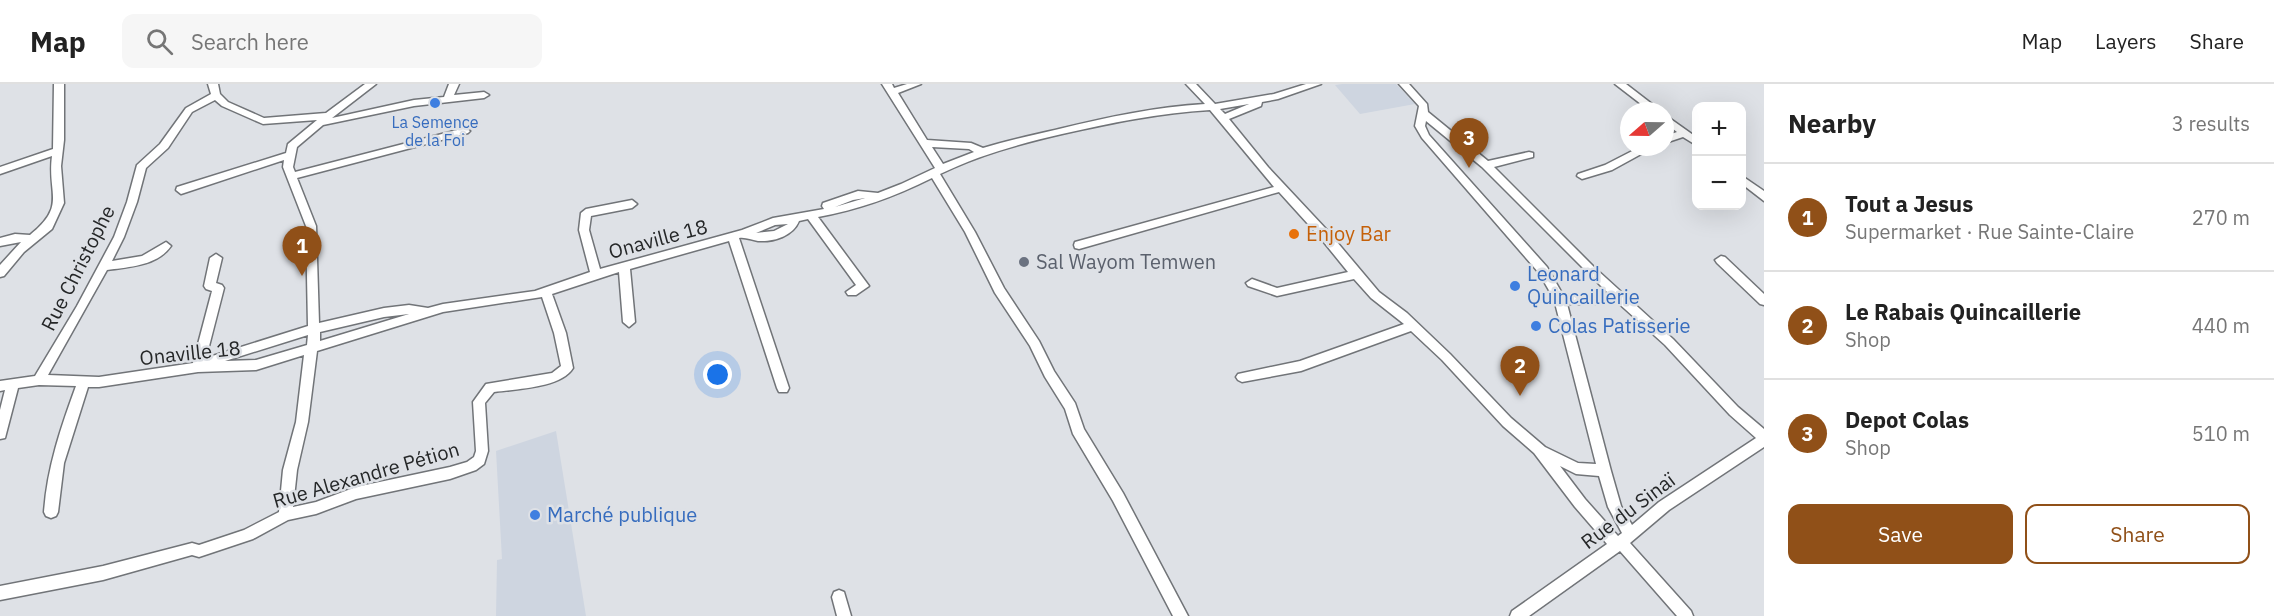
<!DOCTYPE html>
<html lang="en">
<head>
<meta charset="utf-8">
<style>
	body { margin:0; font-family:"IBM Plex Sans",sans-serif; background:#f6f6f6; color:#222 }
	.controls { position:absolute; right:18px; top:18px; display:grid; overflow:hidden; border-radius:12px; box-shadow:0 6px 24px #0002 }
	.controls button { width:54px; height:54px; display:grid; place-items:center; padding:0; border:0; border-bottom:2px solid #e0e0e0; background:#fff; color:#222; font:30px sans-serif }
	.compass { position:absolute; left:1620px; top:18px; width:54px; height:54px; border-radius:50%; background:#fff; box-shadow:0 6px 24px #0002; rotate:250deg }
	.you { position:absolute; left:718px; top:291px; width:21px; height:21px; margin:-15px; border:4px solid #fff; border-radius:50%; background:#1a73e8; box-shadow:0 0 0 9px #1a73e833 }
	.badge { display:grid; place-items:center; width:39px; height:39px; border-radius:50%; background:#905018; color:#fff; font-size:20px; font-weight:700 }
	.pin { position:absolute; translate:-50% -50px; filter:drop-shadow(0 2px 3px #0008) }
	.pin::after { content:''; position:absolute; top:32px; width:21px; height:18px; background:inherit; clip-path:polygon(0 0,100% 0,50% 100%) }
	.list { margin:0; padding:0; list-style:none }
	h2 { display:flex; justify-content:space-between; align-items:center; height:78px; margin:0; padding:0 24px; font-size:26px }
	h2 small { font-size:20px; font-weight:400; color:#767676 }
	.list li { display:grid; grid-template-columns:39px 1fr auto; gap:18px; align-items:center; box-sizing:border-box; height:108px; padding:0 24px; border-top:2px solid #e0e0e0 }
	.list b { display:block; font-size:22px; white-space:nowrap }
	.list p { margin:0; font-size:20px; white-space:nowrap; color:#767676 }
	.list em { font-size:20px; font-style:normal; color:#767676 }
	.actions { display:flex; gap:12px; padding:18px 24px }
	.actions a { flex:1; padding:14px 0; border:2px solid #905018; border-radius:12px; text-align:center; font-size:21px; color:#905018 }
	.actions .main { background:#905018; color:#fff }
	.icon { flex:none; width:33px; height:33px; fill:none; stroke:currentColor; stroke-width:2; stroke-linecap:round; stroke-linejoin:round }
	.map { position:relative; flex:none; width:1764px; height:532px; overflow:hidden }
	header { display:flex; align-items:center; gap:36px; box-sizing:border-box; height:84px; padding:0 30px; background:#fff; border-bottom:2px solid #e0e0e0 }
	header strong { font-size:28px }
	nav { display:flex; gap:33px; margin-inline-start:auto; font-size:21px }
	.search { width:420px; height:54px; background:#f6f6f6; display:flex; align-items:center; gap:15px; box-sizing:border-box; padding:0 21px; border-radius:12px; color:#767676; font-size:22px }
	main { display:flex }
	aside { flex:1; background:#fff }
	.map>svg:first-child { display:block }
	.built { fill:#ced5e0 }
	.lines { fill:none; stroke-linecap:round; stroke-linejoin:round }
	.minor-casing { stroke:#717478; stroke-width:3 }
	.minor { fill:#fff; fill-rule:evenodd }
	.shop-dot { fill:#3f7fe0; stroke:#dee1e6; stroke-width:2 }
	.food-dot { fill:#e8710a; stroke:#dee1e6; stroke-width:2 }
	.worship-dot { fill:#6b7280; stroke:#dee1e6; stroke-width:2 }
	.labels { text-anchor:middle; stroke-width:5; stroke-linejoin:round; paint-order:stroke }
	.far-shop-label { font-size:16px; fill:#366cbe; stroke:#dee1e6 }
	.food-label { font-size:20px; fill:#c56008; stroke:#dee1e6; text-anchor:start }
	.street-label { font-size:20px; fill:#252728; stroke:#dee1e6 }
	.worship-label { font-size:20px; fill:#5b616d; stroke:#dee1e6; text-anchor:start }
	.shop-label { font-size:20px; fill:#366cbe; stroke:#dee1e6; text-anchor:start }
</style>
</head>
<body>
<header>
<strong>Map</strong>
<div class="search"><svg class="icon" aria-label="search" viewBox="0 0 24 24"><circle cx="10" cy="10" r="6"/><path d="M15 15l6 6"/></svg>Search here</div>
<nav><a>Map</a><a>Layers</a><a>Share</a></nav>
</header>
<main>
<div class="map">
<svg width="1764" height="532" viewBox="0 0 1764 532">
	<rect width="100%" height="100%" fill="#dee1e6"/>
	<g class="built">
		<polygon points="1342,0 1396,0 1415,20 1360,30 1335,1"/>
		<polygon points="556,347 586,532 496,532 497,476 502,475 496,367"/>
	</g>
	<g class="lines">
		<defs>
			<g id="minor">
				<path d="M54,0H64V56L61,82L64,119L52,145L24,168L4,192L0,193V181L21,158L0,162V154L15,150L30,151C67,121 47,111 52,72L0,90V83L53,65Z"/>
				<path d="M208,0H218L220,10L228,18L264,34L326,29L365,0H376L332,34L414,16L444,13L449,0H459L454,11L484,8L489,11L484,14L414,22L323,41L297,63L293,83L295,88L465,44L470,47L468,49L297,94L316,142L319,239L384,224L409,221L428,224L443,220L535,207L590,188L579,146L581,129L586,125L632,116L637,120L632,124L591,132L589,146L600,185L742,146L773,134L824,125L822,122L823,119L858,107L878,109L901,100L935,84L882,0H892L894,4L907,0H921L898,9L927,56L971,59L983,64C1008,56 1034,51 1059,45C1108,33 1155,23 1205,20L1186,0H1196L1215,20L1274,10L1306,0H1321L1278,15L1262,18L1261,22L1229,35L1268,83L1326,145L1379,208L1407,229L1450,270L1511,334L1545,363L1578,379L1596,380L1554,215L1539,189L1422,54L1415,42L1419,22L1399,0H1409L1427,20L1428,28L1488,77L1529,68L1533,69V73L1494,83L1595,184L1673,255L1738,323L1764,345V363L1669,426L1630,459L1691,527L1693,532H1677L1620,467L1529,532H1510L1512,527L1607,460L1575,423L1534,369L1503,342L1442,276L1411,247L1301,287L1242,298L1238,296L1236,293L1238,290L1300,277L1404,240L1371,214L1354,195L1277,212L1248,202L1246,199L1252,195L1277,204L1348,188L1318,151L1279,108L1079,165L1075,164L1074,161L1075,158L1274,103L1210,26C1159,29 1111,39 1062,50C1019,60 979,71 940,90L975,148L1004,204L1039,257L1054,287L1075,319L1084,345L1123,409L1188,532H1173L1113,417L1073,350L1065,325L1045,293L1030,262L995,209L965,148L932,94C896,112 858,126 818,133L869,202L856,211H848L846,208L856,201L808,135L799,137C793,152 774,158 758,157C751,156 746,153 739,154L789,304L787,308H779L777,304L729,157L630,185L635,238L629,243L623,238L619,188L552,210L566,249L573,284C561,304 516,305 494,308L485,319L488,367L484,380L476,386L450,395L356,415L316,430L288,436L253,455L199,473L192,471L103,496L0,516V502L103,482L192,459L199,461L244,446L279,428L283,386L296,338L304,271L256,286L198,288L99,303H88L64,379L58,428L56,432L51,434L46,432L44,428C47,384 61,343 76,302L39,301L18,304L6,350L5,354L0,355V326L5,306L0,307V297L35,292L77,222L114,153L127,118L137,81L160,60L186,24L211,10ZM215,16L222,22L263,40L317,36L288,60L286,69L177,103L176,106L181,110L284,76L283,83L306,142L308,242L206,274L224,204L222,201L216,199L222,174L216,170L210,174L204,202L206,205L212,207L193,279L99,293L48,291L107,186C129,183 157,182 171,162L166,158L142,172L112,177L124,153L137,118L146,84L168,64L192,28ZM1249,20L1225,30L1220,25ZM1426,37L1482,83L1608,209L1595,212L1563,211L1547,183L1429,51L1425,42ZM932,63L969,65L974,68L943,80ZM865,114L835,123L853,116ZM788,140L774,147L756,149L775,141ZM542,213L554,249L561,282L552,289L486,300L473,318L476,367L474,373L467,378L450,383L356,403L316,418L293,423L297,386L308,338L317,267L443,228ZM1616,217L1665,261L1730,331L1756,354L1659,418L1632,441L1621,422L1611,387L1567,220H1595ZM409,230L320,257V248L384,233ZM308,251L307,261L256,276L225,277ZM1560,382L1576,390L1599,392L1608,423L1622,449L1618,452L1585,415Z"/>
				<polygon points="1615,0 1626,0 1661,27 1650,27"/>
				<polygon points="1665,31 1696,53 1696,61 1683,53 1665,59 1665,52 1677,48 1665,39"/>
				<polygon points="1640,63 1654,63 1612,86 1582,95 1577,92 1578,90 1605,81"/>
				<polygon points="1742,92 1764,107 1764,117 1742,100"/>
				<polygon points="1721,172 1725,173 1764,210 1764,221 1760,220 1717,179 1715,176"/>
				<polygon points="839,506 844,508 851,532 837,532 832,513 834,508"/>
			</g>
		</defs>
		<use href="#minor" class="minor-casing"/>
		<use href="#minor" class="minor"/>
	</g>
	<g class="shop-dot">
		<circle cx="435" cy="19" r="6"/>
		<circle cx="1515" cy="202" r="6"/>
		<circle cx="1536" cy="242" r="6"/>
		<circle cx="535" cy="431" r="6"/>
	</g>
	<circle class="food-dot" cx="1294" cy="150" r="6"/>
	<circle class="worship-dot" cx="1024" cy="178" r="6"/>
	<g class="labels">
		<g class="far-shop-label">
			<text x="435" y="44">La Semence<tspan x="435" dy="18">de la Foi</tspan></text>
		</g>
		<g class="food-label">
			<text x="1306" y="157">Enjoy Bar</text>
		</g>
		<g class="street-label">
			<text transform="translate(658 155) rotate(-15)" y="7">Onaville 18</text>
			<text transform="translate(78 184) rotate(-63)" y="7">Rue Christophe</text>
			<text transform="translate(190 269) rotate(-6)" y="7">Onaville 18</text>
			<text transform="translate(366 391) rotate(-16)" y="7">Rue Alexandre Pétion</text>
			<text transform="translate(1628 427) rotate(-37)" y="7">Rue du Sinaï</text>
		</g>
		<g class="worship-label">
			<text x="1036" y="185">Sal Wayom Temwen</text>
		</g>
		<g class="shop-label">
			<text x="1527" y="197">Leonard<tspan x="1527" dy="23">Quincaillerie</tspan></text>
			<text x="1548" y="249">Colas Patisserie</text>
			<text x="547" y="438">Marché publique</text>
		</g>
	</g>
</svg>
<div class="controls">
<button>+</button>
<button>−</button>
</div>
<svg class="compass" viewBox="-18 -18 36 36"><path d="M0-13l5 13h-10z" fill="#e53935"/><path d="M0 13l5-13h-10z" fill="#767676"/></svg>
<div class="you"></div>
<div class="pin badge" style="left:302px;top:192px">1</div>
<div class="pin badge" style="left:1520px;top:312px">2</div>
<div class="pin badge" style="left:1469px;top:84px">3</div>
</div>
<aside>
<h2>Nearby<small>3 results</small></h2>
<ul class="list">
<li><span class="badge">1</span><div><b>Tout a Jesus</b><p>Supermarket · Rue Sainte-Claire</p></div><em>270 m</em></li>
<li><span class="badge">2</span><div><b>Le Rabais Quincaillerie</b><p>Shop</p></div><em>440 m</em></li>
<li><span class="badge">3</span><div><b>Depot Colas</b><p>Shop</p></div><em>510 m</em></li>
</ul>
<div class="actions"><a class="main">Save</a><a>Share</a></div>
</aside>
</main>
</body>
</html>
